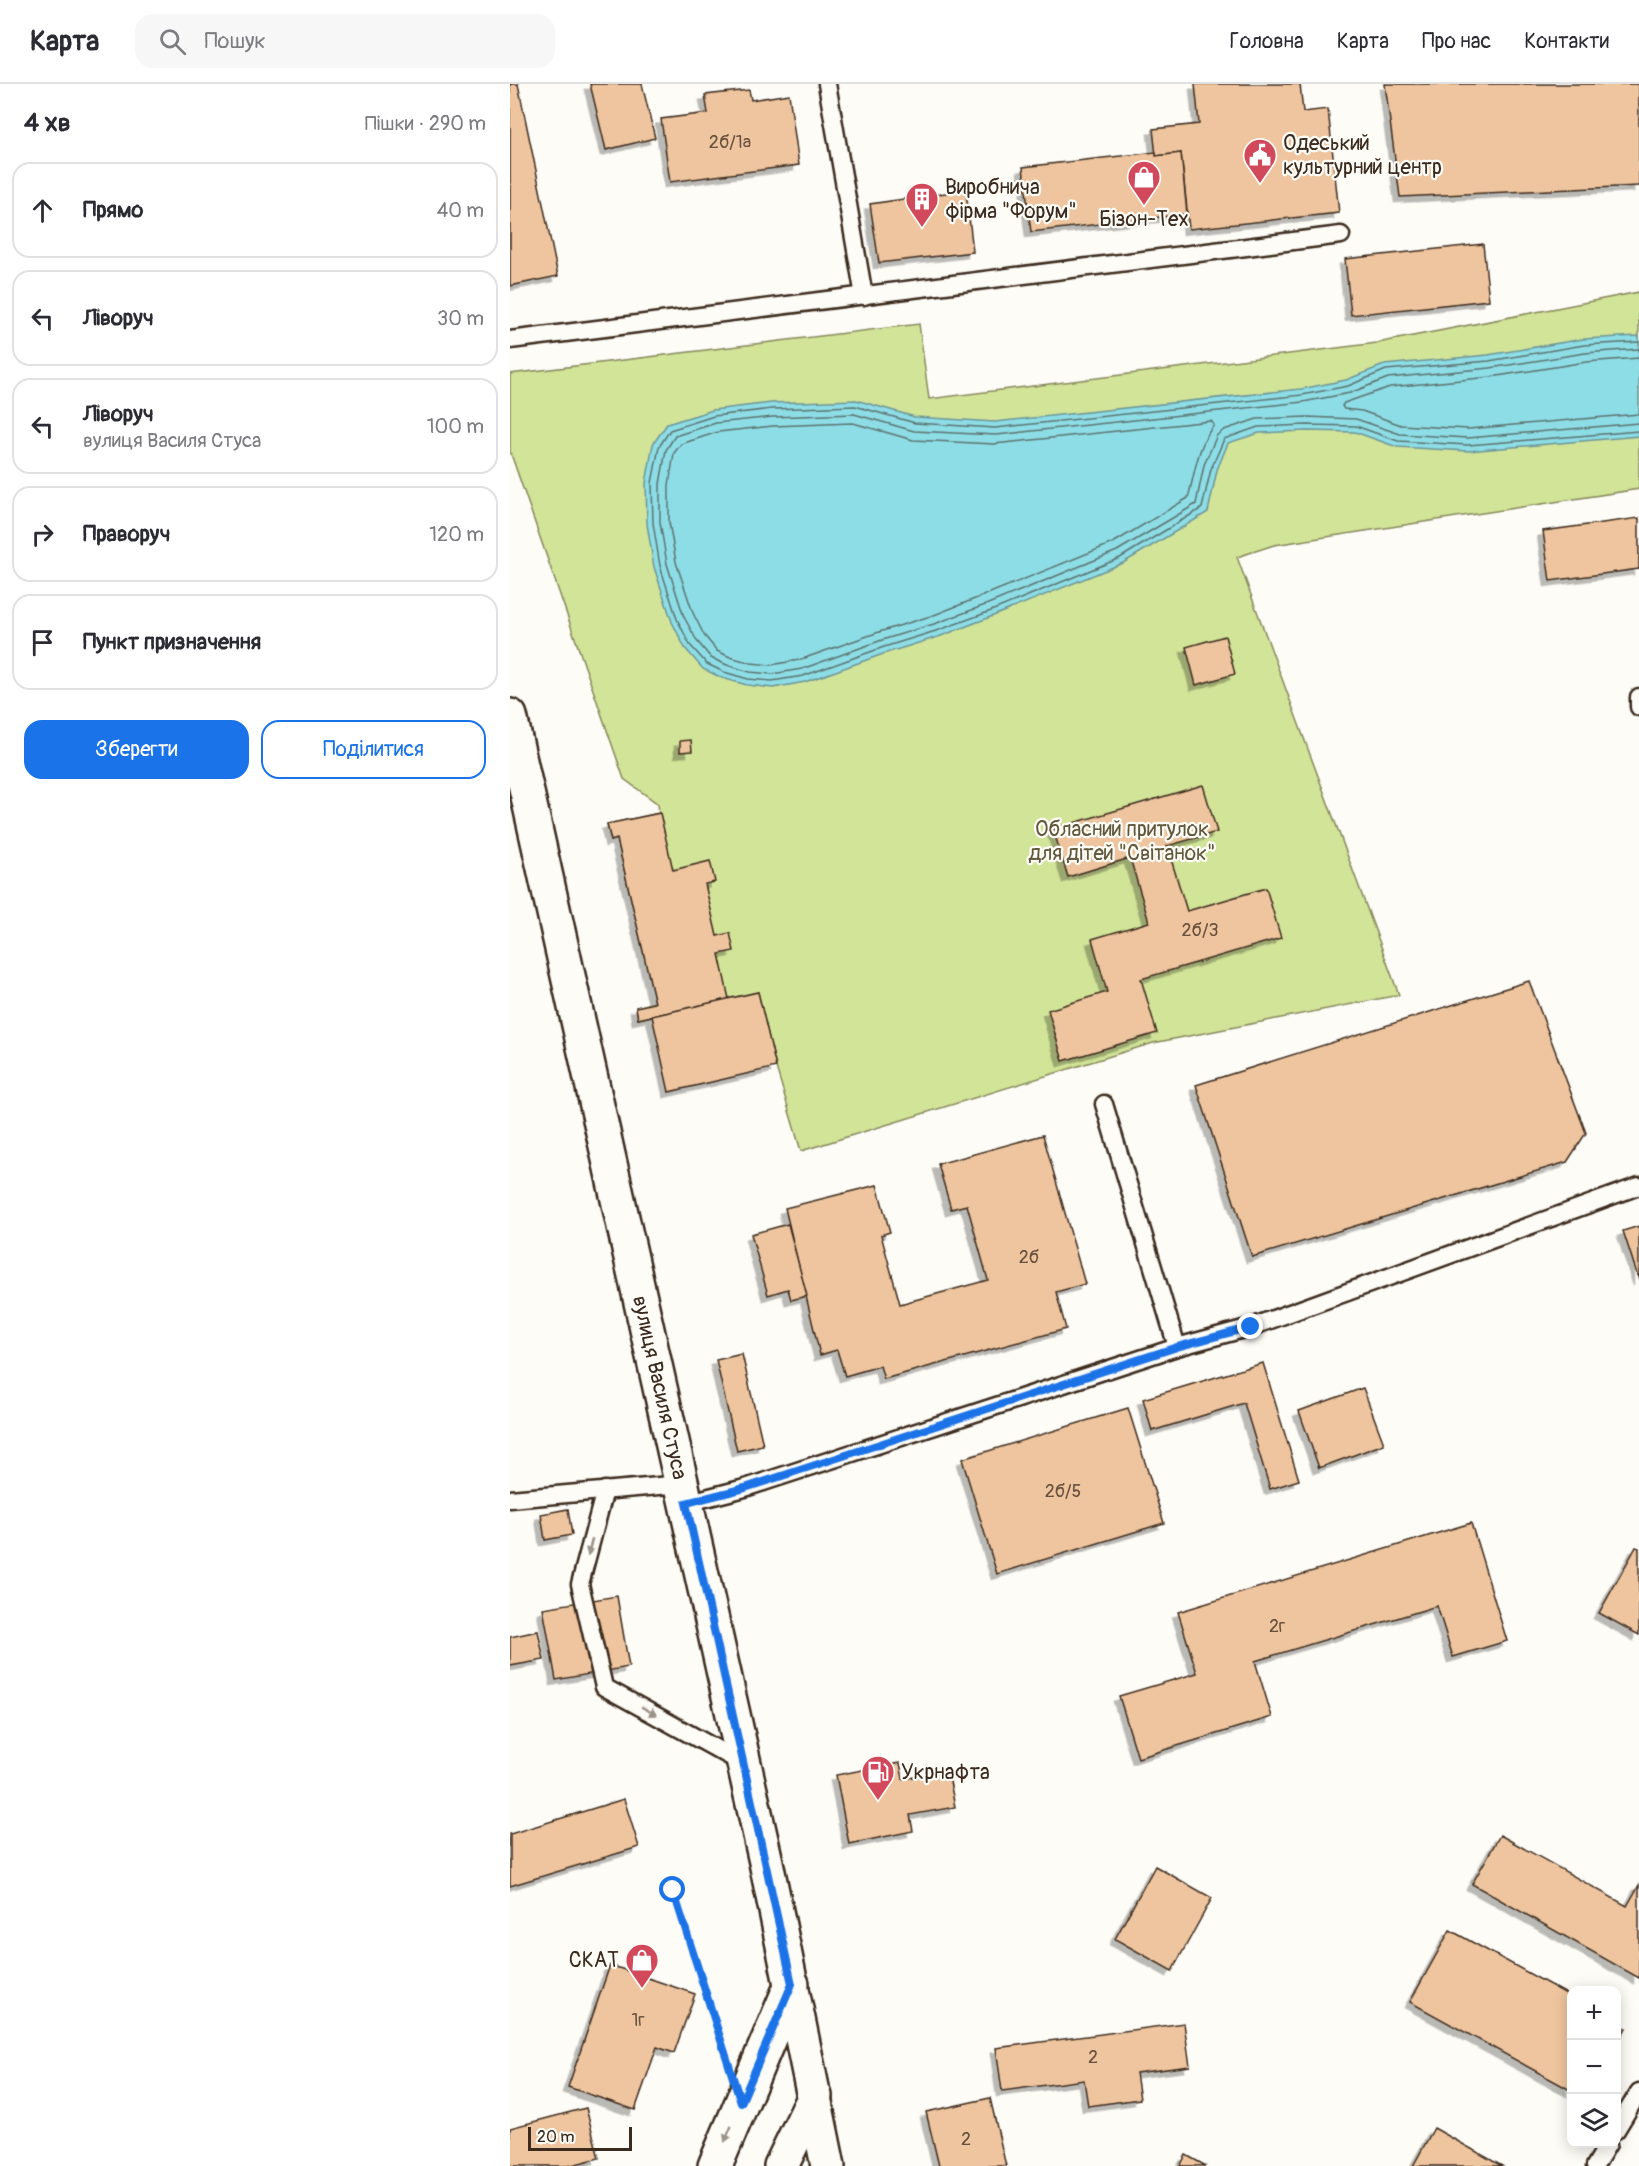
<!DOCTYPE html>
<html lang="uk">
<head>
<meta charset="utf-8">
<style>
	body { margin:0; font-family:Pangolin,sans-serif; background:#f7f7f7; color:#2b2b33 }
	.controls { position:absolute; right:18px; bottom:18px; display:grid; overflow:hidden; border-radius:12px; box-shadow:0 3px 15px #0003 }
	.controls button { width:54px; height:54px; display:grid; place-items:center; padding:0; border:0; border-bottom:2px solid #e1e1e2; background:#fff; color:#2b2b33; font:30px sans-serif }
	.scale { position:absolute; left:18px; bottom:15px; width:104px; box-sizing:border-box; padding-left:6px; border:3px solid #3b2a1e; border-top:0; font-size:16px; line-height:21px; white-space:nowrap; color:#3b2a1e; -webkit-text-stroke:4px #fdfcf7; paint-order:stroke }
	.stop { position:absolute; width:18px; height:18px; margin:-14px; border:4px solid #1a73e8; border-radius:50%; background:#fff }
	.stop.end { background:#1a73e8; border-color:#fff; box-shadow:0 2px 6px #0008 }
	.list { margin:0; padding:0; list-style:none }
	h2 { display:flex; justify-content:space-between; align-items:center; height:78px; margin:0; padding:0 24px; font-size:26px }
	h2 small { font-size:20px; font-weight:400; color:#7c7c81 }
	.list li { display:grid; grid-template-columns:39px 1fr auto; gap:18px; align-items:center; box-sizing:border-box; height:96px; margin:0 12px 12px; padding:0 12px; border:2px solid #e1e1e2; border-radius:18px }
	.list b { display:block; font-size:22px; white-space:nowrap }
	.list p { margin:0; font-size:20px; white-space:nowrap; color:#7c7c81 }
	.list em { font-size:20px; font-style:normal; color:#7c7c81 }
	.actions { display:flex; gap:12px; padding:18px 24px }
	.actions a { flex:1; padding:14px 0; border:2px solid #1a73e8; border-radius:18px; text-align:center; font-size:21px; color:#1a73e8 }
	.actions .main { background:#1a73e8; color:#fff }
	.icon { flex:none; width:33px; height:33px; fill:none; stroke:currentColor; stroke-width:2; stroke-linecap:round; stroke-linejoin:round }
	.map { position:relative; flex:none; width:1129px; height:2082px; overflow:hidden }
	header { display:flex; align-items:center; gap:36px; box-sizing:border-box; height:84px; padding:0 30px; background:#fff; border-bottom:2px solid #e1e1e2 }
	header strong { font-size:28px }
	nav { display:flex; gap:33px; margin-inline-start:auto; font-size:21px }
	.search { width:420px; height:54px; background:#f7f7f7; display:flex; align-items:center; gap:15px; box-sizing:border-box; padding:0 21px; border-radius:18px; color:#7c7c81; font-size:22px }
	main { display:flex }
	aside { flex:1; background:#fff }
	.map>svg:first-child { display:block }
	.green { fill:#d2e498; stroke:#86875b; stroke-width:1.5 }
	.water { fill:#8ddde7; stroke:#6c9597; stroke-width:1.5 }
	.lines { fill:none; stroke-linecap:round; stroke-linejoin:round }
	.shore { stroke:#5c726e; stroke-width:1.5 }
	.building { fill:#eec59e; stroke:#3b2a1e; stroke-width:1.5; filter:url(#shadow) }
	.lane-casing { stroke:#3b2a1e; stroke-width:21 }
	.primary-casing { stroke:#3b2a1e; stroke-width:38 }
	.path { stroke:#3b2a1e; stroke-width:4; stroke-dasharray:1.5 4.5; stroke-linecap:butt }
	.lane { stroke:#fdfcf7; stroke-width:16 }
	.primary { stroke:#fdfcf7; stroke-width:33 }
	.oneway { fill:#9c938a }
	.route { stroke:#1a73e8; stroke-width:8 }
	.labels { text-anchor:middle; stroke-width:4.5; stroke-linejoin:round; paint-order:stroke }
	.number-label { font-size:18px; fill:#68513e }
	.poi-label { font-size:21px; fill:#3b2a1e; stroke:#fdfcf7; text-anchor:start }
	.park-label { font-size:21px; fill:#61583c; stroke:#fdfcf7 }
	.street-label { font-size:21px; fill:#3b2a1e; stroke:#fdfcf7 }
</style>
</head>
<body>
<header>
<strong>Карта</strong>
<div class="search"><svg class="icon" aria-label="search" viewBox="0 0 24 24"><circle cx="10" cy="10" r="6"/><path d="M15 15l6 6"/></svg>Пошук</div>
<nav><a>Головна</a><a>Карта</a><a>Про нас</a><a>Контакти</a></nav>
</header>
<main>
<aside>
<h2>4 хв<small>Пішки · 290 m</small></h2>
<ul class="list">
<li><svg class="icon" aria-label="ahead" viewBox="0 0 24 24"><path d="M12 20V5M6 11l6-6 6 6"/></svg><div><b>Прямо</b></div><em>40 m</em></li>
<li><svg class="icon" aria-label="left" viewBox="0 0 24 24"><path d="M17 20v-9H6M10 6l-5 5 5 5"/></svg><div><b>Ліворуч</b></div><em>30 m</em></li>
<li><svg class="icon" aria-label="left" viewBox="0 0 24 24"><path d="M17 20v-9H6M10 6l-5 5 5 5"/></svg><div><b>Ліворуч</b><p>вулиця Василя Стуса</p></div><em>100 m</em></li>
<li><svg class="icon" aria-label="right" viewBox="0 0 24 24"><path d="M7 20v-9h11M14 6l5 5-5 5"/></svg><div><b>Праворуч</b></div><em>120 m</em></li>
<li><svg class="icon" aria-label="arrive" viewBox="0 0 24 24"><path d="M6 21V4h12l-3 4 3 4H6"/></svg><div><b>Пункт призначення</b></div></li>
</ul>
<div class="actions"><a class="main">Зберегти</a><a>Поділитися</a></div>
</aside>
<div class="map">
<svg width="1129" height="2082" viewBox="0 0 1129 2082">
	<defs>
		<filter id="shadow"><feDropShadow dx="-5.5" dy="5.5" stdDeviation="0" flood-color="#0004"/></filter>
	</defs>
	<rect width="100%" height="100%" fill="#fdfcf7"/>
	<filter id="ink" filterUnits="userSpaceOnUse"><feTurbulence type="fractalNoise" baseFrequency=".0167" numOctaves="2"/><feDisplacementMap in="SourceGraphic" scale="12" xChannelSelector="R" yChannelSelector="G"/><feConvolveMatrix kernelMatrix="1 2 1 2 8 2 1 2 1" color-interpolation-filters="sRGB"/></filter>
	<g filter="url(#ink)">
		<polygon class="green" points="1129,208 1129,405 764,461 727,473 889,911 643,959 291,1067 266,983 248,908 128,935 126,923 145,918 107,755 101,757 97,740 149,729 148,720 114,695 0,367 0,290 409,240 419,315 867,259"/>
		<polygon class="water" points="1129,252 1129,352 958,367 887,363 845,348 797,347 749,349 718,359 707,386 698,428 613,479 483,532 431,552 376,569 295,598 263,604 237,601 212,594 193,585 175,564 162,538 144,483 137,440 136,399 143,360 157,340 203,326 261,319 346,316 405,333 485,338 791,305 836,296 874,281 978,271 1073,255"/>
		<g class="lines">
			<g class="shore">
				<polyline points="1129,258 1074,261 979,277 876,286 838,302 792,311 485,344 405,339 345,322 262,325 204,332 160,346 149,363 142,399 143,439 150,482 167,535 180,561 197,580 214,588 238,595 262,597 293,592 374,563 429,546 481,527 610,474 692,424 701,385 714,355 748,343 797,341 846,342 888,357 958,361 1129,347"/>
				<polyline points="1129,265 1075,269 980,284 878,294 840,309 793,318 486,351 404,347 344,330 263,333 206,339 165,352 156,366 150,400 150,438 157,480 174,533 187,557 201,574 217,581 240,588 262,590 292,585 372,556 427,539 478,520 607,467 686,420 694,381 707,351 714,346 747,335 797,333 846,335 890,350 958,354 1129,339"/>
				<polyline points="1129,274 1076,278 981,293 880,303 834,319 832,322 834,325 852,327 891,341 958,345 1129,330"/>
				<path d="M701,337L704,341C687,362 685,389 678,414L603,459L475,511L424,531L369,548L289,576L261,581L241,579L220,573L207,567L194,551L183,529L166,478L159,438V401L164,369L171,360L208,348L263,342L343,339L403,356L484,360Z"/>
			</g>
		</g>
		<g class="building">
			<polygon points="0,0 8,0 48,192 0,202"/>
			<polygon points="80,0 132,0 145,54 96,66"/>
			<polygon points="685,0 790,0 793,28 818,25 829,129 679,145 671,69 646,72 643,45 689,40"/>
			<polygon points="875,0 1129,0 1129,102 890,113"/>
			<polygon points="239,6 241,16 279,10 289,81 160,98 151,35 198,29 195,11"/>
			<polygon points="646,68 646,72 671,69 677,130 521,148 513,83"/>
			<polygon points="456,106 463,168 369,179 360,120"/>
			<polygon points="973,160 979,216 841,231 835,175"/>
			<polygon points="1129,434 1129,485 1040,497 1033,447"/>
			<polygon points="715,552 725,590 686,601 676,563"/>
			<polygon points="181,656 182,667 170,668 170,657"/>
			<polygon points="693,701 707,748 657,762 677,827 756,804 771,854 631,895 647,949 553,977 538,926 597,908 582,855 639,838 620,774 558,793 543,745"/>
			<polygon points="150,729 163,786 200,777 205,798 195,800 207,852 220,849 224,867 209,870 219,915 128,935 126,923 145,919 107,755 101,757 97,740"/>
			<polygon points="1019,897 1076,1049 1057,1078 742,1173 686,1001"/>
			<polygon points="248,908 266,983 159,1008 142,932"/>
			<polygon points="533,1051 575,1200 546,1208 556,1245 374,1295 370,1282 335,1292 327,1266 310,1271 275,1124 367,1101 380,1148 371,1151 390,1220 478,1196 457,1121 441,1125 428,1080"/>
			<polygon points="278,1140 297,1212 281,1216 278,1205 258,1211 241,1150"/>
			<polygon points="1129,1142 1129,1196 1113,1147"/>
			<polygon points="232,1270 253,1361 227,1367 206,1276"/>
			<polygon points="753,1279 789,1396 760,1405 734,1319 642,1347 633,1315"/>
			<polygon points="853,1304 874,1360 809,1384 789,1327"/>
			<polygon points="618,1324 654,1439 487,1490 452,1375"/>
			<polygon points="58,1425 62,1451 35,1456 31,1430"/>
			<polygon points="961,1439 997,1557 943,1573 927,1522 745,1577 762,1633 628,1674 609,1612 687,1589 668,1528"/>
			<polygon points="1126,1463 1129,1464 1129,1551 1089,1529"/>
			<polygon points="107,1512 119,1583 46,1596 33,1524"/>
			<polygon points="28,1547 34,1576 0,1582 0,1553"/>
			<polygon points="390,1679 393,1695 438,1687 445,1723 400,1731 403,1747 339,1760 326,1691"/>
			<polygon points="114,1715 129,1763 0,1802 0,1750"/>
			<polygon points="990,1751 1117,1822 1129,1801 1129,1894 962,1800"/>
			<polygon points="645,1782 702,1814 662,1887 605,1855"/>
			<polygon points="940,1846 1062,1913 1062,2007 900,1918"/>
			<polygon points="100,1881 185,1910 164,1969 147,1963 125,2026 58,2003"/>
			<polygon points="1106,1938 1116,1944 1106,1961"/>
			<polygon points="674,1939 680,1982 626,1989 630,2015 578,2022 574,1996 492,2007 486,1964"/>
			<polygon points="480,2014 496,2082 429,2082 416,2028"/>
			<polygon points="76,2024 89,2074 58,2082 0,2082 0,2044"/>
			<polygon points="924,2044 992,2082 903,2082"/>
			<polygon points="676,2071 696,2082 670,2082"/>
		</g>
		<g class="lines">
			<defs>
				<g id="lane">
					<polyline points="317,0 354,212"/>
					<polyline points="0,256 831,151"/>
					<polyline points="1129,613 1129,623"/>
					<polyline points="594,1020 667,1263"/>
					<polyline points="95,1406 70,1500 94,1603 234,1680"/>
					<polyline points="0,1415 172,1400"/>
					<polyline points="176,1419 235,1404 667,1263 741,1243 1129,1102"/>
					<polyline points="1106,2046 1129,2008"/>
					<polyline points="1085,2082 1098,2060"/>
				</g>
				<g id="primary">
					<path id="s1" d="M0,632L256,1778L318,2082"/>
					<polyline points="205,2082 282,1900"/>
					<polyline points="271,2082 305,2012"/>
				</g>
			</defs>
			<use href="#lane" class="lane-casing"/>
			<use href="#primary" class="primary-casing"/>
			<polyline class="path" points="163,1806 215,1968"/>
			<use href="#lane" class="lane"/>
			<use href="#primary" class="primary"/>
		</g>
		<defs><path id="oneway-solid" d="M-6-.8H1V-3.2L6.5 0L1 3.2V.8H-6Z" transform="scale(1.5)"/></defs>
		<g class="oneway">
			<use href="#oneway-solid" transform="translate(80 1463) rotate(105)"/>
			<use href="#oneway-solid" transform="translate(139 1627) rotate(29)"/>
			<use href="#oneway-solid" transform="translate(218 2050) rotate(113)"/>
		</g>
	</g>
	<g class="lines" filter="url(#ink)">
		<polyline class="route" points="163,1806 231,2019 282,1900 176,1419 235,1404 667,1263 741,1243"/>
	</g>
	<defs>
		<symbol id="civic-pin" viewBox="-11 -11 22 30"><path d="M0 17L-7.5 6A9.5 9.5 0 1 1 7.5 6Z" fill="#d1495b" stroke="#fdfcf7"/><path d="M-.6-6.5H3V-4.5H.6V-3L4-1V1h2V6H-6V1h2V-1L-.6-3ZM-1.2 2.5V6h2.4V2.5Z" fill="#fff"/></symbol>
		<symbol id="shop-pin" viewBox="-11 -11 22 30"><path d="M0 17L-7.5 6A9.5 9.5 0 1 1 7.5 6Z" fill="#d1495b" stroke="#fdfcf7"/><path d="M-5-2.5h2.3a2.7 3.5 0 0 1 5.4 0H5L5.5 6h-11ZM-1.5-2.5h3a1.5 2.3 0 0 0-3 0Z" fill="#fff"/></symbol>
		<symbol id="building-pin" viewBox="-11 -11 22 30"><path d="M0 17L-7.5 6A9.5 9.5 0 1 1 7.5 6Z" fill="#d1495b" stroke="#fdfcf7"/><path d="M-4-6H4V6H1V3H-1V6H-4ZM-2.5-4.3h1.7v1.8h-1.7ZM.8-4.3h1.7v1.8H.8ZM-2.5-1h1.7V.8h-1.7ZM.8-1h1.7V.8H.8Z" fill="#fff"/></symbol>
		<symbol id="fuel-pin" viewBox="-11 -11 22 30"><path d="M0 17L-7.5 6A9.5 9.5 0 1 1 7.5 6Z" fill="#d1495b" stroke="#fdfcf7"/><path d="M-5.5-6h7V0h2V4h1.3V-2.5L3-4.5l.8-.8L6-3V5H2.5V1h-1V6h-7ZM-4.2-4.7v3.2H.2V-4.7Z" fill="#fff"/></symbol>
	</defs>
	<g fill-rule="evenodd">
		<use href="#civic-pin" x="731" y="52" width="38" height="52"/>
		<use href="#shop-pin" x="615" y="74" width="38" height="52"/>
		<use href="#building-pin" x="393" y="96" width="38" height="52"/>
		<use href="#fuel-pin" x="349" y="1669" width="38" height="52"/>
		<use href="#shop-pin" x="113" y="1857" width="38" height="52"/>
	</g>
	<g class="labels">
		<g class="number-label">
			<text x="220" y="64">2б/1а</text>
			<text x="690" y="852">2б/3</text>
			<text x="519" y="1179">2б</text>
			<text x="553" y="1413">2б/5</text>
			<text x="767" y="1548">2г</text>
			<text x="128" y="1942">1г</text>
			<text x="583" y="1979">2</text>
			<text x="456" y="2061">2</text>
		</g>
		<g class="poi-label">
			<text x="773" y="66">Одеський<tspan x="773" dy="24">культурний центр</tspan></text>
			<text x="435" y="110">Виробнича<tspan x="435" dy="24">фірма "Форум"</tspan></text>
			<text x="634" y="142" text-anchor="middle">Бізон-Тех</text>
			<text x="391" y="1695">Укрнафта</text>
			<text x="109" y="1883" text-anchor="end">СКАТ</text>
		</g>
		<g class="park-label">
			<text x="612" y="752">Обласний притулок<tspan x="612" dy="24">для дітей "Світанок"</tspan></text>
		</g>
		<g class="street-label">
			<text dy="7" stroke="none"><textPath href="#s1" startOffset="688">вулиця Василя Стуса</textPath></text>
		</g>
	</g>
</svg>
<div class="controls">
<button>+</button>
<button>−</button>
<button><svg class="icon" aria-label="layers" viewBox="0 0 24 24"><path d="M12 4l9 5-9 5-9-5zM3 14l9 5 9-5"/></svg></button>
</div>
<div class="scale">20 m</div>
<div class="stop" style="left:163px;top:1806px"></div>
<div class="stop end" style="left:741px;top:1243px"></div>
</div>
</main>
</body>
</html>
